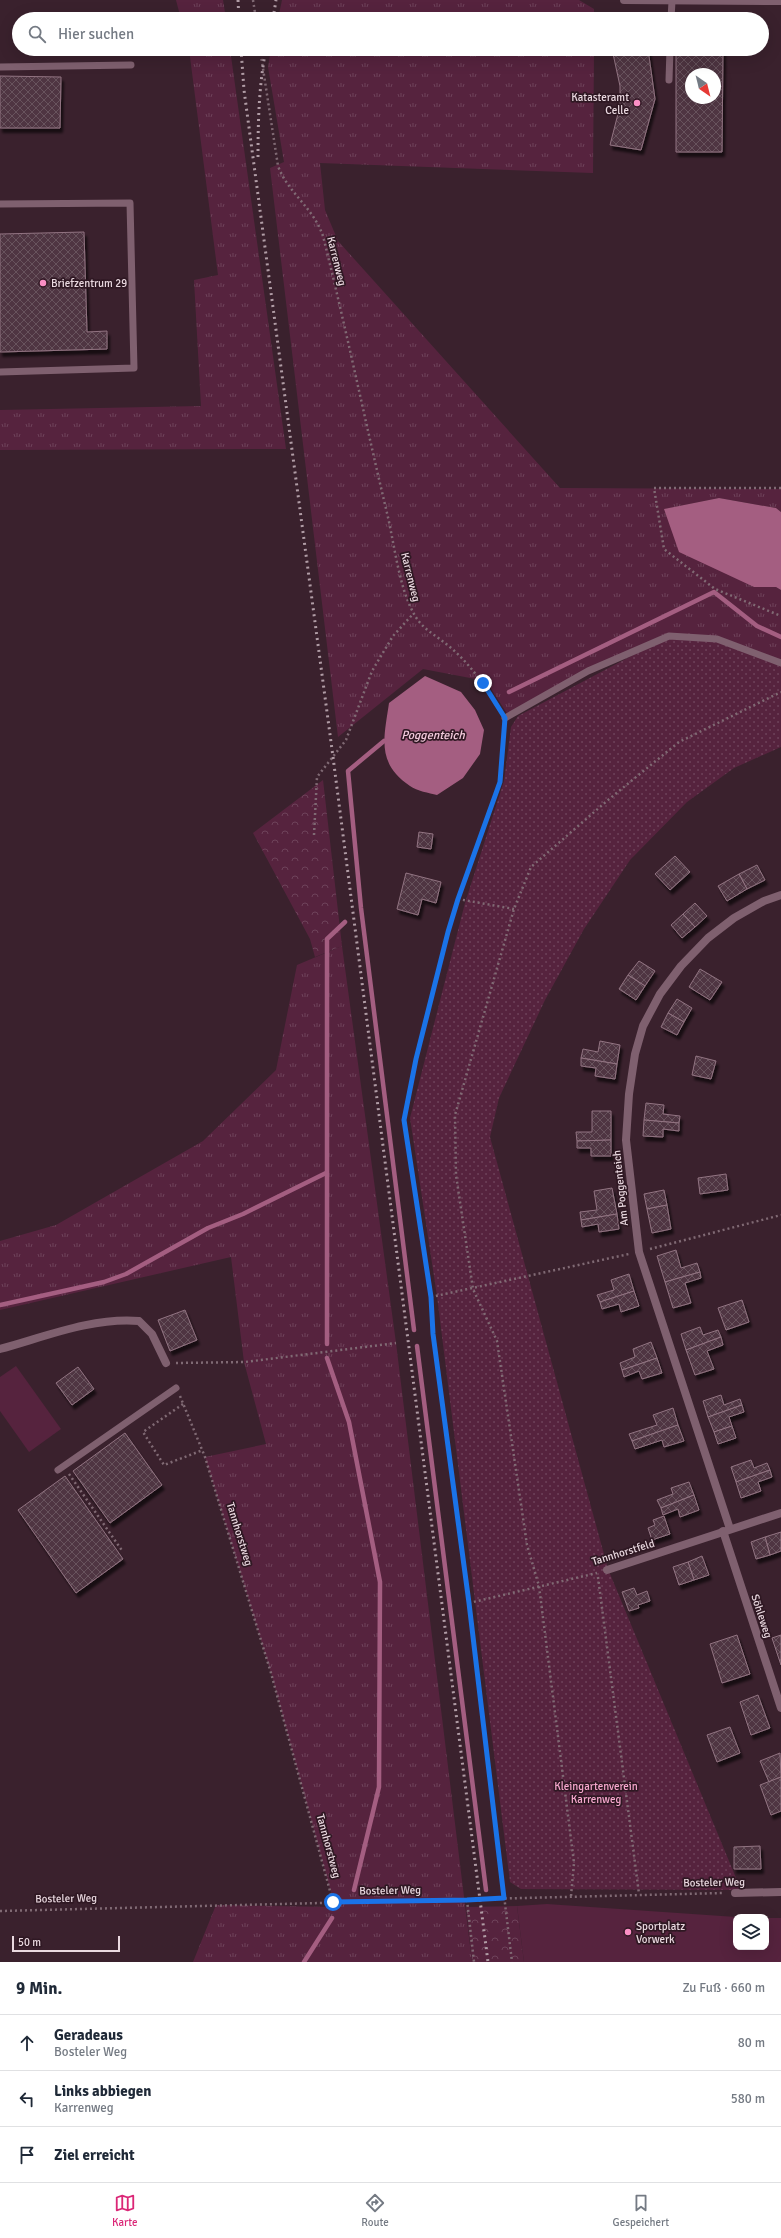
<!DOCTYPE html>
<html lang="de">
<head>
<meta charset="utf-8">
<style>
	body { margin:0; font-family:Signika,sans-serif; background:#f6f6f7; color:#1f2937 }
	.controls { position:absolute; right:12px; bottom:12px; display:grid; overflow:hidden; border-radius:8px; box-shadow:0 4px 16px #0002 }
	.controls button { width:36px; height:36px; display:grid; place-items:center; padding:0; border:0; border-bottom:1px solid #e0e1e3; background:#fff; color:#1f2937; font:20px sans-serif }
	.compass { position:absolute; left:685px; top:68px; width:36px; height:36px; border-radius:50%; background:#fff; box-shadow:0 4px 16px #0002; rotate:145deg }
	.scale { position:absolute; left:12px; bottom:10px; width:108px; box-sizing:border-box; padding-left:4px; border:2px solid #ead9e0; border-top:0; font-size:11px; line-height:14px; white-space:nowrap; color:#ead9e0; -webkit-text-stroke:3px #2f1823; paint-order:stroke }
	.stop { position:absolute; width:12px; height:12px; margin:-9px; border:3px solid #1a73e8; border-radius:50%; background:#fff }
	.stop.end { background:#1a73e8; border-color:#fff; box-shadow:0 1px 4px #0008 }
	.list { margin:0; padding:0; list-style:none }
	h2 { display:flex; justify-content:space-between; align-items:center; height:52px; margin:0; padding:0 16px; font-size:17px }
	h2 small { font-size:13px; font-weight:400; color:#747a83 }
	.list li { display:grid; grid-template-columns:26px 1fr auto; gap:12px; align-items:center; box-sizing:border-box; height:56px; padding:0 16px; border-top:1px solid #e0e1e3 }
	.list b { display:block; font-size:15px; white-space:nowrap }
	.list p { margin:0; font-size:13px; white-space:nowrap; color:#747a83 }
	.list em { font-size:13px; font-style:normal; color:#747a83 }
	.icon { flex:none; width:22px; height:22px; fill:none; stroke:currentColor; stroke-width:2; stroke-linecap:round; stroke-linejoin:round }
	.map { position:relative; flex:none; width:781px; height:1962px; overflow:hidden }
	.search { position:absolute; background:#fff; box-shadow:0 4px 16px #0002; left:12px; right:12px; top:12px; height:44px; display:flex; align-items:center; gap:10px; box-sizing:border-box; padding:0 14px; border-radius:22px; color:#747a83; font-size:15px }
	.sheet { height:220px; background:#fff }
	nav { display:flex; justify-content:space-around; align-items:center; box-sizing:border-box; height:56px; border-top:1px solid #e0e1e3; background:#fff; font-size:11px; color:#747a83 }
	nav a { display:grid; justify-items:center; gap:2px }
	nav .on { color:#db2777 }
	.map>svg:first-child { display:block }
	.grass { fill:url(#grass-tufts) }
	.forest { fill:url(#forest-crowns) }
	.park { fill:#56233e }
	.garden { fill:url(#garden-dots) }
	.water { fill:#a45e81 }
	.lines { fill:none; stroke-linecap:round; stroke-linejoin:round }
	.stream { stroke:#a45e81; stroke-width:4.5 }
	.building { fill:url(#building-cross-hatch); stroke:#927482; fill-rule:evenodd; filter:url(#shadow) }
	.path { stroke:#806a74; stroke-width:2.5; stroke-dasharray:2 3; stroke-linecap:butt }
	.service { stroke:#7f606f; stroke-width:7 }
	.minor { stroke:#7f606f; stroke-width:8 }
	.rail { stroke:#b19da6; stroke-width:3; stroke-dasharray:2 4; stroke-linecap:butt }
	.route { stroke:#1a73e8; stroke-width:5 }
	.poi-dot { fill:#fb8fc5; stroke:#2f1823; stroke-width:1.5 }
	.labels { text-anchor:middle; stroke-width:3.5; stroke-linejoin:round; paint-order:stroke }
	.poi-label { font-size:11px; fill:#ead9e0; stroke:#2f1823; text-anchor:start }
	.street-label { font-size:11px; fill:#ead9e0; stroke:#2f1823 }
	.park-label { font-size:11px; fill:#f7a8ce; stroke:#2f1823 }
	.water-label { font-size:12px; font-style:italic; fill:#f4cbdd; stroke:#2f1823 }
</style>
</head>
<body>
<div class="map">
<svg width="781" height="1962" viewBox="0 0 781 1962">
	<defs>
		<pattern id="grass-tufts" width="24" height="20" patternUnits="userSpaceOnUse"><rect width="24" height="20" fill="#56233e"/><path d="M3 7l-1-3M5 7V3M7 7l1-3M15 17l-1-3M17 17v-4M19 17l1-3" fill="none" stroke="#6e425a"/></pattern>
		<pattern id="forest-crowns" width="20" height="18" patternUnits="userSpaceOnUse"><rect width="20" height="18" fill="#56233e"/><path d="M2 6a3 3 0 1 1 6 0M12 15a3 3 0 1 1 6 0" fill="none" stroke="#6e425a"/></pattern>
		<pattern id="garden-dots" width="8" height="8" patternUnits="userSpaceOnUse"><rect width="8" height="8" fill="#56233e"/><path d="M2 2h.1M6 6h.1" fill="none" stroke="#6e425a" stroke-width="1.8" stroke-linecap="round"/></pattern>
		<pattern id="building-cross-hatch" width="8" height="8" patternUnits="userSpaceOnUse"><rect width="8" height="8" fill="#4f3542"/><path d="M0 0l8 8M0 8l8-8" fill="none" stroke="#68525d"/></pattern>
		<filter id="shadow"><feDropShadow dx="2.5" dy="4.5" stdDeviation="1" flood-color="#0009"/></filter>
	</defs>
	<rect width="100%" height="100%" fill="#3a212d"/>
	<g class="grass">
		<polygon points="176,0 223,0 226,19 181,19"/>
		<polygon points="282,0 579,0 594,9 594,19 278,19"/>
		<polygon points="189,49 230,49 286,449 0,450 0,410 201,406 194,280 218,275"/>
		<polygon points="271,49 594,49 593,173 320,163 325,210 338,241 560,488 781,489 781,512 776,508 719,498 665,509 754,587 776,587 781,590 781,663 669,636 588,672 508,715 486,681 423,669 338,737 270,168 284,162 268,67"/>
		<polygon points="342,946 396,1343 472,1962 193,1962 216,1905 335,1907 271,1673 205,1457 266,1444 244,1362 231,1257 0,1310 0,1241 56,1225 203,1141 276,1070 297,965"/>
	</g>
	<g class="forest">
		<polygon points="323,780 342,946 315,957 310,939 253,833"/>
		<polygon points="517,1906 524,1962 472,1962 466,1907"/>
	</g>
	<g class="park">
		<polygon points="16,1366 61,1429 29,1452 0,1411 0,1377"/>
		<polygon points="547,1904 736,1917 736,1947 766,1947 766,1918 781,1918 781,1962 524,1962 517,1906"/>
	</g>
	<polygon class="garden" points="669,636 717,639 781,663 781,747 734,768 687,802 630,860 584,929 545,1000 499,1098 490,1137 608,1569 741,1890 521,1889 510,1882 437,1296 410,1118 465,903 504,781 511,727 518,716"/>
	<g class="water">
		<polygon points="719,498 776,508 781,512 781,590 776,587 754,587 679,552 664,509"/>
		<path d="M425,676L461,692L475,710L484,730L480,754L463,778L437,795C429,793 417,791 410,786C376,763 384,738 389,703Z"/>
	</g>
	<g class="lines">
		<g class="stream">
			<polyline points="509,692 714,592 757,626 781,637"/>
			<polyline points="384,741 348,771 361,908 414,1330"/>
			<polyline points="0,1305 104,1282 126,1274 208,1228 243,1214 326,1173"/>
			<polyline points="327,1344 327,939 345,922"/>
			<polyline points="417,1346 486,1890"/>
			<polyline points="327,1358 349,1422 380,1582 379,1787 354,1890"/>
			<polyline points="304,1962 332,1918"/>
		</g>
	</g>
	<g class="building">
		<polygon points="612,49 648,49 655,99 641,150 610,145 620,106 620,86"/>
		<path d="M676,49H723L722,152H676ZM691,74H715V98H691Z"/>
		<polygon points="0,76 61,77 60,128 0,128"/>
		<polygon points="84,232 87,332 107,331 107,349 0,352 0,234"/>
		<polygon points="419,832 433,834 431,849 417,847"/>
		<polygon points="675,856 690,872 670,890 655,874"/>
		<polygon points="757,865 765,880 747,889 739,874"/>
		<polygon points="406,873 441,882 436,903 422,899 418,915 397,909"/>
		<polygon points="739,874 747,889 727,901 718,886"/>
		<polygon points="695,903 707,916 695,927 683,914"/>
		<polygon points="683,914 695,927 682,938 671,925"/>
		<polygon points="639,961 655,971 645,986 628,975"/>
		<polygon points="700,969 722,982 710,1000 689,987"/>
		<polygon points="628,975 645,986 636,1000 619,989"/>
		<polygon points="677,999 692,1008 684,1022 668,1013"/>
		<polygon points="668,1013 684,1022 677,1035 661,1027"/>
		<polygon points="600,1041 620,1045 617,1064 581,1058 583,1049 598,1052"/>
		<polygon points="696,1056 716,1061 711,1079 692,1075"/>
		<polygon points="581,1058 617,1064 615,1079 595,1076 596,1068 581,1066"/>
		<polygon points="646,1103 664,1105 663,1114 680,1116 679,1123 644,1120"/>
		<polygon points="592,1111 611,1111 611,1140 577,1141 576,1132 592,1132"/>
		<polygon points="644,1120 679,1123 679,1131 663,1129 663,1137 643,1136"/>
		<polygon points="611,1140 611,1156 591,1156 591,1148 577,1148 577,1141"/>
		<polygon points="726,1174 728,1190 700,1194 698,1178"/>
		<polygon points="612,1188 617,1214 581,1220 580,1212 597,1210 594,1191"/>
		<polygon points="664,1190 667,1205 647,1209 644,1194"/>
		<polygon points="667,1205 671,1229 652,1233 647,1209"/>
		<polygon points="617,1214 619,1229 599,1232 598,1224 582,1227 581,1220"/>
		<polygon points="676,1250 681,1268 697,1263 700,1272 665,1282 657,1256"/>
		<polygon points="700,1272 701,1278 685,1283 691,1303 673,1308 665,1282"/>
		<polygon points="629,1274 634,1291 600,1302 597,1295 614,1290 611,1280"/>
		<polygon points="634,1291 639,1306 621,1312 619,1304 602,1309 600,1302"/>
		<polygon points="742,1300 749,1322 726,1330 718,1308"/>
		<polygon points="185,1310 197,1340 170,1351 158,1320"/>
		<polygon points="700,1327 703,1335 718,1330 721,1337 686,1350 681,1334"/>
		<polygon points="721,1337 723,1345 707,1351 714,1369 695,1375 686,1350"/>
		<polygon points="651,1342 657,1358 622,1370 620,1363 635,1357 633,1349"/>
		<polygon points="657,1358 662,1373 642,1379 639,1371 624,1377 622,1370"/>
		<polygon points="78,1367 94,1389 72,1405 56,1383"/>
		<polygon points="721,1395 724,1405 740,1399 742,1405 708,1417 703,1401"/>
		<polygon points="742,1405 744,1412 729,1417 732,1426 714,1432 708,1417"/>
		<polygon points="673,1408 678,1425 632,1441 629,1434 657,1425 653,1415"/>
		<polygon points="678,1425 684,1441 664,1447 662,1440 635,1449 632,1441"/>
		<polygon points="732,1426 736,1438 718,1444 714,1432"/>
		<polygon points="125,1433 162,1485 110,1523 73,1471"/>
		<polygon points="751,1460 754,1468 767,1463 770,1470 736,1482 731,1467"/>
		<polygon points="770,1470 772,1477 758,1482 761,1491 741,1498 736,1482"/>
		<polygon points="65,1476 123,1559 76,1593 18,1510"/>
		<polygon points="689,1482 694,1495 661,1508 657,1500 673,1494 671,1488"/>
		<polygon points="694,1495 699,1510 680,1517 678,1509 663,1515 661,1508"/>
		<polygon points="664,1516 670,1534 652,1540 648,1528 655,1525 653,1520"/>
		<polygon points="781,1532 781,1551 770,1555 765,1537"/>
		<polygon points="765,1537 770,1555 756,1559 751,1542"/>
		<polygon points="702,1556 709,1575 694,1580 688,1562"/>
		<polygon points="688,1562 694,1580 679,1585 673,1567"/>
		<polygon points="634,1588 637,1595 647,1591 650,1601 638,1605 639,1608 629,1611 622,1592"/>
		<polygon points="737,1635 750,1674 722,1683 710,1644"/>
		<polygon points="781,1635 781,1665 772,1638"/>
		<polygon points="758,1695 770,1728 751,1735 740,1702"/>
		<polygon points="730,1727 740,1753 717,1762 707,1735"/>
		<polygon points="780,1753 781,1777 769,1782 760,1761"/>
		<polygon points="781,1777 781,1811 771,1815 760,1785"/>
		<polygon points="760,1846 761,1869 734,1869 734,1847"/>
	</g>
	<g class="lines">
		<g class="path">
			<polyline points="253,0 256,19"/>
			<path d="M260,49L278,166C288,193 313,207 323,236C346,328 365,421 387,513C394,542 399,587 413,612C421,629 436,635 450,647C471,665 486,687 500,710"/>
			<polyline points="781,488 654,488 664,549 715,589 781,616"/>
			<polyline points="504,728 500,781 458,899 448,932 416,1059 404,1120 431,1297 433,1334 469,1603 512,1962"/>
			<polyline points="314,835 317,777 346,740 372,671 393,636 413,614"/>
			<polyline points="458,899 514,909"/>
			<polyline points="650,1249 781,1215"/>
			<polyline points="431,1297 629,1254"/>
			<polyline points="176,1363 245,1362 396,1343"/>
			<polyline points="180,1396 205,1457 271,1673 333,1902"/>
			<polyline points="183,1404 143,1432 164,1465 203,1450"/>
			<polyline points="69,1474 123,1552"/>
			<polyline points="598,1577 639,1894"/>
			<polyline points="469,1603 597,1573"/>
			<polyline points="571,1896 574,1863 539,1586 527,1545 497,1341 473,1289 456,1175 455,1115 514,909 531,867 608,800 679,742 781,692"/>
			<polyline points="467,1900 474,1962"/>
			<polyline points="0,1911 724,1893"/>
		</g>
		<g class="service">
			<polyline points="671,19 672,1"/>
			<polyline points="0,67 131,65"/>
			<polyline points="669,80 670,49"/>
			<polyline points="0,204 130,203 134,368 0,372"/>
			<polyline points="505,718 588,671 669,636 717,639 781,663"/>
			<polyline points="58,1470 176,1388"/>
		</g>
		<g class="minor">
			<polyline points="624,0 781,1"/>
			<path d="M0,1349C44,1337 93,1317 139,1321L152,1334L166,1363"/>
			<polyline points="730,1529 639,1252 626,1140 629,1094 635,1054 643,1026 660,994 681,966 708,938 734,918 764,901 781,895"/>
			<polyline points="723,1531 781,1708"/>
			<polyline points="607,1570 781,1513"/>
			<polyline points="735,1893 781,1892"/>
		</g>
		<g class="rail">
			<polyline points="238,0 239,19"/>
			<polyline points="273,19 276,0"/>
			<polyline points="241,49 244,90 333,757 488,1962"/>
			<path d="M258,157C258,121 259,84 266,49"/>
		</g>
	</g>
	<g class="lines">
		<polyline class="route" points="333,1902 467,1900 504,1898 469,1603 433,1334 431,1297 404,1120 416,1059 448,932 458,899 500,782 505,718 483,683"/>
	</g>
	<g class="poi-dot">
		<circle cx="637" cy="103" r="4"/>
		<circle cx="43" cy="283" r="4"/>
		<circle cx="628" cy="1932" r="4"/>
	</g>
	<g class="labels">
		<g class="poi-label">
			<text x="629" y="101" text-anchor="end">Katasteramt<tspan x="629" dy="13">Celle</tspan></text>
			<text x="51" y="287">Briefzentrum 29</text>
			<text x="636" y="1930">Sportplatz<tspan x="636" dy="13">Vorwerk</tspan></text>
		</g>
		<g class="street-label">
			<text transform="translate(337 261) rotate(76)" y="4">Karrenweg</text>
			<text transform="translate(411 577) rotate(76)" y="4">Karrenweg</text>
			<text transform="translate(620 1188) rotate(-96)" y="4">Am Poggenteich</text>
			<text transform="translate(240 1534) rotate(73)" y="4">Tannhorstweg</text>
			<text transform="translate(623 1552) rotate(-17)" y="4">Tannhorstfeld</text>
			<text transform="translate(762 1616) rotate(72)" y="4">Söhleweg</text>
			<text transform="translate(329 1846) rotate(75)" y="4">Tannhorstweg</text>
			<text transform="translate(714 1882) rotate(-1)" y="4">Bosteler Weg</text>
			<text transform="translate(390 1890) rotate(-1)" y="4">Bosteler Weg</text>
			<text transform="translate(66 1898) rotate(-1)" y="4">Bosteler Weg</text>
		</g>
		<g class="park-label">
			<text x="596" y="1790">Kleingartenverein<tspan x="596" dy="13">Karrenweg</tspan></text>
		</g>
		<g class="water-label">
			<text x="433" y="739">Poggenteich</text>
		</g>
	</g>
</svg>
<div class="controls">
<button><svg class="icon" aria-label="layers" viewBox="0 0 24 24"><path d="M12 4l9 5-9 5-9-5zM3 14l9 5 9-5"/></svg></button>
</div>
<svg class="compass" viewBox="-18 -18 36 36"><path d="M0-13l5 13h-10z" fill="#e53935"/><path d="M0 13l5-13h-10z" fill="#747a83"/></svg>
<div class="scale">50 m</div>
<div class="stop" style="left:333px;top:1902px"></div>
<div class="stop end" style="left:483px;top:683px"></div>
<div class="search"><svg class="icon" aria-label="search" viewBox="0 0 24 24"><circle cx="10" cy="10" r="6"/><path d="M15 15l6 6"/></svg>Hier suchen</div>
</div>
<section class="sheet">
<h2>9 Min.<small>Zu Fuß · 660 m</small></h2>
<ul class="list">
<li><svg class="icon" aria-label="ahead" viewBox="0 0 24 24"><path d="M12 20V5M6 11l6-6 6 6"/></svg><div><b>Geradeaus</b><p>Bosteler Weg</p></div><em>80 m</em></li>
<li><svg class="icon" aria-label="left" viewBox="0 0 24 24"><path d="M17 20v-9H6M10 6l-5 5 5 5"/></svg><div><b>Links abbiegen</b><p>Karrenweg</p></div><em>580 m</em></li>
<li><svg class="icon" aria-label="arrive" viewBox="0 0 24 24"><path d="M6 21V4h12l-3 4 3 4H6"/></svg><div><b>Ziel erreicht</b></div></li>
</ul>
</section>
<nav>
<a class="on"><svg class="icon" aria-label="map" viewBox="0 0 24 24"><path d="M3 6l6-2 6 2 6-2v14l-6 2-6-2-6 2zM9 4v14M15 6v14"/></svg>Karte</a>
<a><svg class="icon" aria-label="directions" viewBox="0 0 24 24"><path d="M12 3l9 9-9 9-9-9zM9 14v-3h6M13 9l2 2-2 2"/></svg>Route</a>
<a><svg class="icon" aria-label="saved" viewBox="0 0 24 24"><path d="M7 4h10v16l-5-4-5 4z"/></svg>Gespeichert</a>
</nav>
</body>
</html>
